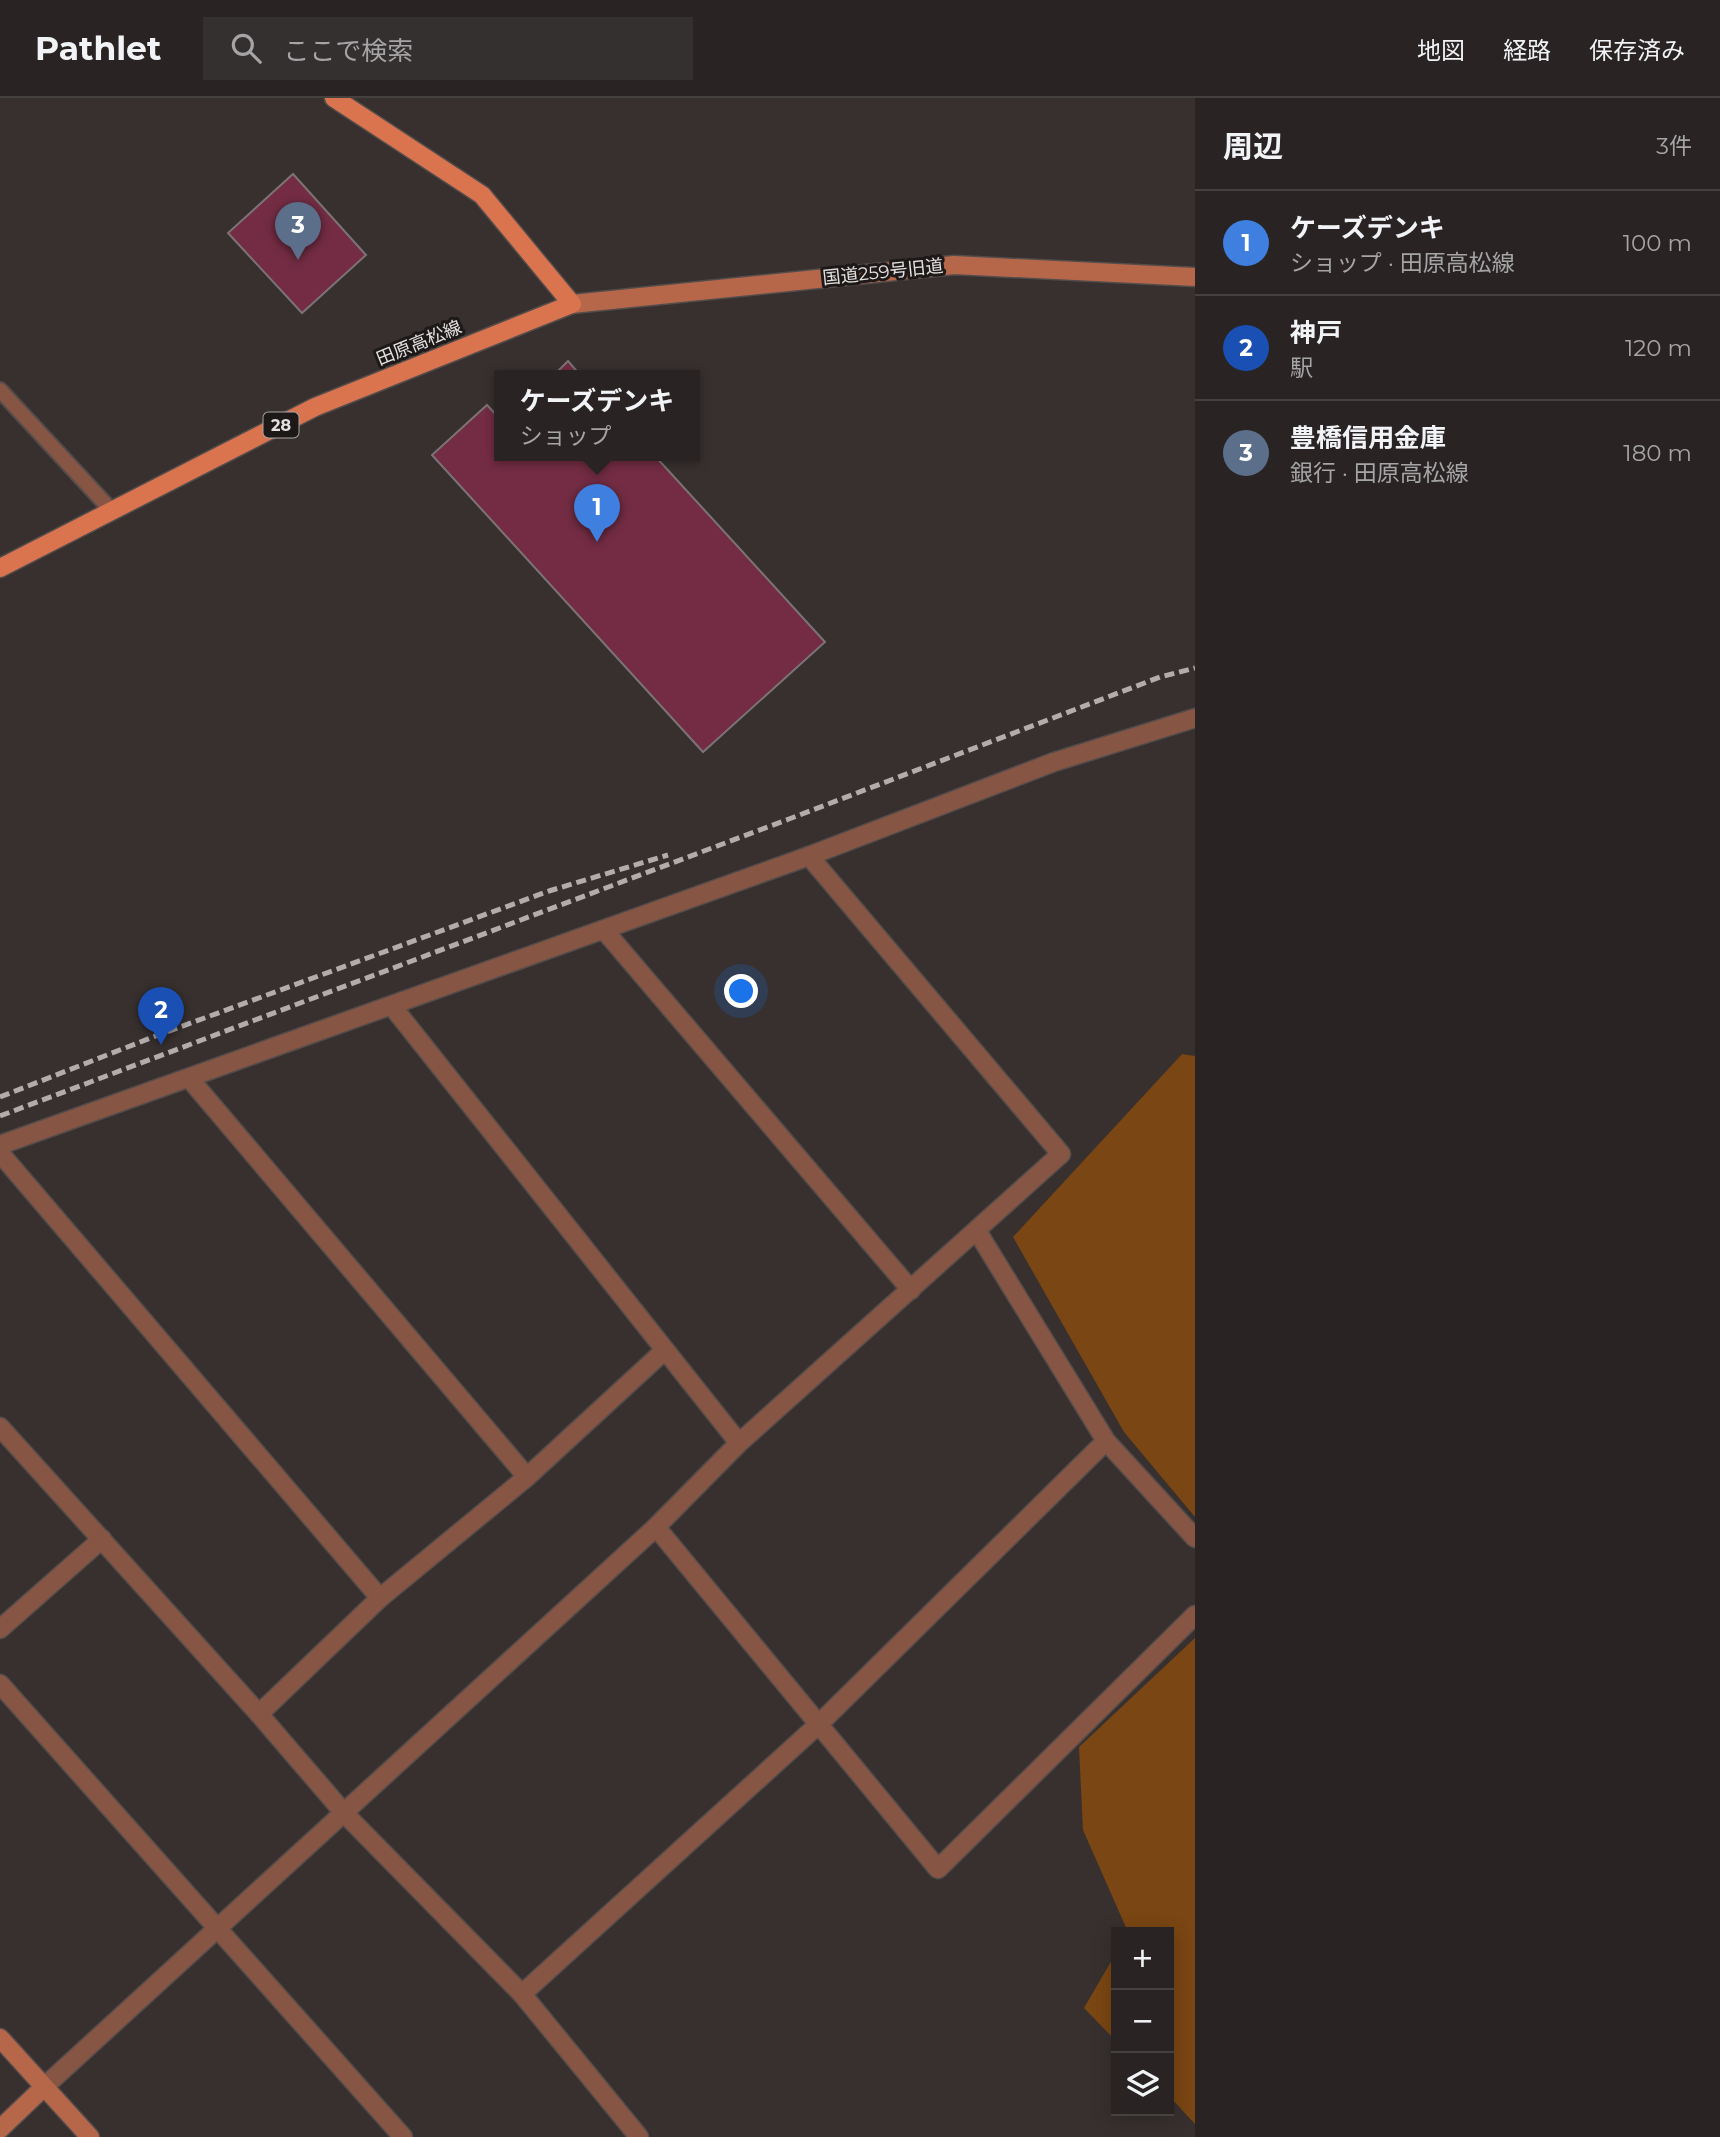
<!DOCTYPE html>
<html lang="ja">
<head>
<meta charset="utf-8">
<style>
	body { margin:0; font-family:Montserrat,"Noto Sans JP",sans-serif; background:#353030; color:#f1f3f6 }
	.controls { position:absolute; right:21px; bottom:21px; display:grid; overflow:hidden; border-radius:0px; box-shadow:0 4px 18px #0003 }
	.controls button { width:63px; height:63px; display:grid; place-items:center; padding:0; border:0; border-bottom:2px solid #454141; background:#292423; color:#f1f3f6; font:35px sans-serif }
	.you { position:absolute; left:742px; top:894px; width:24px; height:24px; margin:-18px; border:5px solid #fff; border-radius:50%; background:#1a73e8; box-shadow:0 0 0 10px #1a73e833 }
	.badge { display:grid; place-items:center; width:46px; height:46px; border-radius:50%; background:#0b8043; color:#fff; font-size:23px; font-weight:700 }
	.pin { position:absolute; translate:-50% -58px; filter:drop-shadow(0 2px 4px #0008) }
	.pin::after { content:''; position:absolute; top:37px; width:24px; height:21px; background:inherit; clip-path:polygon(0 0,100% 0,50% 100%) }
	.popup { position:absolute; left:494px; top:272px; width:206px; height:91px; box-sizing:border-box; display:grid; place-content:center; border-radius:0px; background:#292423; filter:drop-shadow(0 2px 5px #0005); font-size:23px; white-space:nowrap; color:#a5a4a6 }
	.popup b { font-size:26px; color:#f1f3f6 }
	.popup::after { content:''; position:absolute; left:50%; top:100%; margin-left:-14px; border:14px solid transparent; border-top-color:#292423 }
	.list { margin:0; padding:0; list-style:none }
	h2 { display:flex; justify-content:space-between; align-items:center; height:91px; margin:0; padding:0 28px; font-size:30px }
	h2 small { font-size:23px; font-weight:400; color:#a5a4a6 }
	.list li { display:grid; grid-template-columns:46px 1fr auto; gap:21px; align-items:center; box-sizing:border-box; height:105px; padding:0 28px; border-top:2px solid #454141 }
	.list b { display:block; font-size:26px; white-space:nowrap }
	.list p { margin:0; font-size:23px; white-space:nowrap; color:#a5a4a6 }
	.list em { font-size:23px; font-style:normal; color:#a5a4a6 }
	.icon { flex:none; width:38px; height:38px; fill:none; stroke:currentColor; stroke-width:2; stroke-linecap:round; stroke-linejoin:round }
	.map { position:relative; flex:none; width:1195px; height:2039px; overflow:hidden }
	header { display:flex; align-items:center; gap:42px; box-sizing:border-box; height:98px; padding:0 35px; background:#292423; border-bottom:2px solid #454141 }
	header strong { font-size:33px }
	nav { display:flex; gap:38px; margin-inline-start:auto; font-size:24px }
	.search { width:490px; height:63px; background:#353030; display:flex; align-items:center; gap:18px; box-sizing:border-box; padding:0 24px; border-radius:0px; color:#a5a4a6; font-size:26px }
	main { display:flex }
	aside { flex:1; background:#292423 }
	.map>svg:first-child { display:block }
	.green { fill:#7a4613 }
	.building { fill:#732c43; stroke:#7b7375; stroke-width:2 }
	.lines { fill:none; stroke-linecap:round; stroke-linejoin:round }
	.lane-casing { stroke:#534c4b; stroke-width:18 }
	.street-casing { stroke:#534c4b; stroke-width:21 }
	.secondary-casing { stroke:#534c4b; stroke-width:21 }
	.primary-casing { stroke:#534c4b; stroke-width:21 }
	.lane { stroke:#875543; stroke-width:14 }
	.street { stroke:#875543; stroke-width:18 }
	.secondary { stroke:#b6674a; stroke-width:18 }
	.primary { stroke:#da744f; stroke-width:18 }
	.rail { stroke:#b2adac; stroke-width:5; stroke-dasharray:10 5; stroke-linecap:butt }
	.labels { text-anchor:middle; stroke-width:6; stroke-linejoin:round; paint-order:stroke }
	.shield { fill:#1c1918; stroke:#a9a4a4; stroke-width:2 }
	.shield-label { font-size:16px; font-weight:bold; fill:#e5e0e0 }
	.street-label { font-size:18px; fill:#e5e0e0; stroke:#1c1918 }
</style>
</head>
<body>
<header>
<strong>Pathlet</strong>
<div class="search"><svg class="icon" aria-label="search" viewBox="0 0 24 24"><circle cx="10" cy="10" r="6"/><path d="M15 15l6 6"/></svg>ここで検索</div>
<nav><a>地図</a><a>経路</a><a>保存済み</a></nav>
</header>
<main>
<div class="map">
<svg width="1195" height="2039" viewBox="0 0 1195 2039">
	<rect width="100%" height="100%" fill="#37302f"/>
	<g class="green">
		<polygon points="1182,956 1195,958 1195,1419 1124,1334 1013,1139"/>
		<polygon points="1195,1540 1195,2026 1169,1998 1169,1834 1128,1834 1083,1732 1079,1649"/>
		<polygon points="1116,1855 1116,1943 1084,1910"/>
	</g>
	<g class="building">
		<polygon points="293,76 366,157 302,215 228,135"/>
		<polygon points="568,263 581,278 553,278"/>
		<polygon points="487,307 499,320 499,358 655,358 825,544 703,654 432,357"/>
	</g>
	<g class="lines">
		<defs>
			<polyline id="lane" points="0,292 112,413"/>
			<g id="street">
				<polyline points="604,832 911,1192"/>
				<polyline points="392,908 739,1345"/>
				<polyline points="189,980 527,1379"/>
				<polyline points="0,1047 809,758 1054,664 1195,620"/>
				<polyline points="0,1055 380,1500"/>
				<polyline points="977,1133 1106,1343 1195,1440"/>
				<polyline points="0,1329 259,1616 344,1715 522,1896 639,2039"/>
				<polyline points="656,1429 938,1771 1195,1517"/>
				<polyline points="0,1531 102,1441"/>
				<polyline points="0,1586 403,2039"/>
				<polyline points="259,1616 380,1500 527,1379 665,1252"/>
				<polyline points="522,1896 820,1625 1106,1343"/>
				<polyline points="44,1989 656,1429 739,1345 1061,1056 809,758"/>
			</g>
			<g id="secondary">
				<polyline points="572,206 954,167 1195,179"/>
				<polyline points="0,1940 90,2039"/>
				<polyline points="0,2031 44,1989"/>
			</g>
			<polyline id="primary" points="0,470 315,309 572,206 482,97 334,0"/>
		</defs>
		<use href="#lane" class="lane-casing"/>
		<use href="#street" class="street-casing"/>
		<use href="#secondary" class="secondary-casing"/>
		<use href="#primary" class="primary-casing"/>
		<use href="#lane" class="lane"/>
		<use href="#street" class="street"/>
		<use href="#secondary" class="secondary"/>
		<use href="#primary" class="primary"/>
		<g class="rail">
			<polyline points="0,999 153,939 549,793 668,757"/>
			<polyline points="0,1018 789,721 1160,579 1195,570"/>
		</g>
	</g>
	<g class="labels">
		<rect class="shield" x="263.5" y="314.5" width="35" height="25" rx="5"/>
		<g class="shield-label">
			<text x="281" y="333">28</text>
		</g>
		<g class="street-label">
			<text transform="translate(883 174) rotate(-6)" y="6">国道259号旧道</text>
			<text transform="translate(419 245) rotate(-22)" y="6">田原高松線</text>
		</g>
	</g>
</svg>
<div class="controls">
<button>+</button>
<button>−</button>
<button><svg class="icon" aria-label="layers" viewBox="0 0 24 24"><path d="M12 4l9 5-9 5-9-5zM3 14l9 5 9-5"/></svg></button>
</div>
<div class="you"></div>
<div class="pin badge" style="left:597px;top:444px;background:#3f7fe0">1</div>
<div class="popup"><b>ケーズデンキ</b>ショップ</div>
<div class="pin badge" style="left:161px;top:947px;background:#1a4fb4">2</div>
<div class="pin badge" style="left:298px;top:162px;background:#5c6f8a">3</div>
</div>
<aside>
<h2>周辺<small>3件</small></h2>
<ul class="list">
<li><span class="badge" style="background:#3f7fe0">1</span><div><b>ケーズデンキ</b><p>ショップ · 田原高松線</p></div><em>100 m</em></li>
<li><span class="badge" style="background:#1a4fb4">2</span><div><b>神戸</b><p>駅</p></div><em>120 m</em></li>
<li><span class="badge" style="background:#5c6f8a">3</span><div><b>豊橋信用金庫</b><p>銀行 · 田原高松線</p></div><em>180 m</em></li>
</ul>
</aside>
</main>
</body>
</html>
